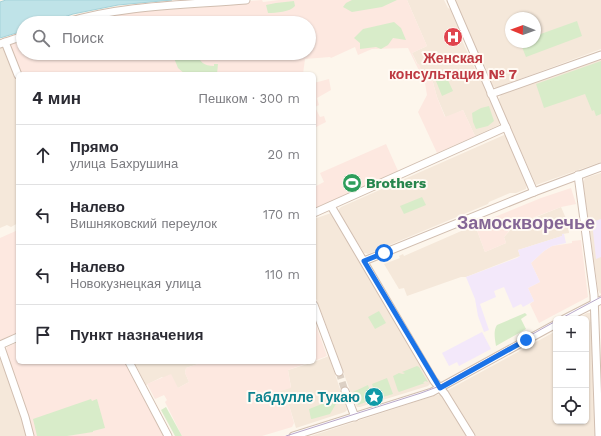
<!DOCTYPE html>
<html lang="ru">
<head>
<meta charset="utf-8">
<style>
	body { margin:0; font-family:"Work Sans",sans-serif; background:#f2f2f3; color:#2b2b33 }
	.controls { position:absolute; right:12px; bottom:12px; display:grid; overflow:hidden; border-radius:6px; box-shadow:0 1px 3px #0004 }
	.controls button { width:36px; height:36px; display:grid; place-items:center; padding:0; border:0; border-bottom:1px solid #e1e1e2; background:#fff; color:#2b2b33; font:20px sans-serif }
	.compass { position:absolute; left:505px; top:12px; width:36px; height:36px; border-radius:50%; background:#fff; box-shadow:0 1px 3px #0004; rotate:271deg }
	.stop { position:absolute; width:12px; height:12px; margin:-9px; border:3px solid #1a73e8; border-radius:50%; background:#fff }
	.stop.end { background:#1a73e8; border-color:#fff; box-shadow:0 1px 4px #0008 }
	.list { margin:0; padding:0; list-style:none }
	h2 { display:flex; justify-content:space-between; align-items:center; height:52px; margin:0; padding:0 16px; font-size:17px }
	h2 small { font-size:13px; font-weight:400; color:#7c7c81 }
	.list li { display:grid; grid-template-columns:26px 1fr auto; gap:12px; align-items:center; box-sizing:border-box; height:60px; padding:0 16px; border-top:1px solid #e1e1e2 }
	.list b { display:block; font-size:15px; white-space:nowrap }
	.list p { margin:0; font-size:13px; white-space:nowrap; color:#7c7c81 }
	.list em { font-size:13px; font-style:normal; color:#7c7c81 }
	.icon { flex:none; width:22px; height:22px; fill:none; stroke:currentColor; stroke-width:2; stroke-linecap:round; stroke-linejoin:round }
	.map { position:relative; flex:none; width:601px; height:436px; overflow:hidden }
	.search { position:absolute; background:#fff; box-shadow:0 1px 3px #0004; left:16px; top:16px; width:300px; height:44px; display:flex; align-items:center; gap:10px; box-sizing:border-box; padding:0 14px; border-radius:22px; color:#7c7c81; font-size:15px }
	.panel { position:absolute; background:#fff; box-shadow:0 1px 3px #0004; left:16px; top:72px; width:300px; height:292px; border-radius:6px }
	.map>svg:first-child { display:block }
	.residential { fill:#f5e8da; fill-rule:evenodd }
	.commercial { fill:#fde8e0 }
	.education { fill:#f3e8fa }
	.green { fill:#d8ecc9 }
	.water { fill:#bfe3e8; stroke:#a5d3da }
	.lines { fill:none; stroke-linecap:round; stroke-linejoin:round }
	.minor-tunnel { stroke:#dcd0c4; stroke-width:7; stroke-dasharray:7 3.5; stroke-linecap:butt }
	.minor-casing { stroke:#d1beb0; stroke-width:9 }
	.minor { stroke:#fff; stroke-width:7 }
	.tram { stroke:#b9a8c9; stroke-width:1 }
	.route { stroke:#1a73e8; stroke-width:5 }
	.labels { text-anchor:middle; stroke-width:4; stroke-linejoin:round; paint-order:stroke }
	.health-label { font-size:14px; font-weight:bold; fill:#be3a42; stroke:#fffaf3 }
	.leisure-label { font-size:14px; font-weight:bold; fill:#27864d; stroke:#fffaf3; text-anchor:start }
	.culture-label { font-size:14px; font-weight:bold; fill:#0d838f; stroke:#fffaf3; text-anchor:end }
	.district-label { font-size:18px; font-weight:bold; fill:#846695; stroke:#fffaf3 }
</style>
</head>
<body>
<div class="map">
<svg width="601" height="436" viewBox="0 0 601 436">
	<rect width="100%" height="100%" fill="#fdf6ec"/>
	<g class="residential">
		<polygon points="407,0 444,0 448,8 451,9 461,32 460,36 480,80 483,81 500,121 499,125 475,136 463,110 446,118 437,97 432,79 426,81 412,53 427,46"/>
		<path d="M454,0H601V49L496,88L491,85L488,78L489,76L485,66L483,65ZM511,18H535V42H511Z"/>
		<polygon points="0,46 4,47 18,83 18,223 11,227 7,225 0,228"/>
		<polygon points="601,57 601,162 536,185 500,104 499,99 501,94"/>
		<polygon points="504,135 506,136 527,184 526,189 516,193 510,193 489,202 488,204 368,254 364,253 339,213 339,209 341,207"/>
		<polygon points="601,173 601,293 600,294 598,290 583,182 585,178"/>
		<polygon points="561,207 568,223 569,233 562,234 562,236 518,250 520,256 517,257 466,277 461,277 407,296 404,288 399,289 384,264 400,258 399,256 403,254 404,256 475,225 485,252 506,243 504,237 514,226"/>
		<polygon points="331,213 430,382 430,384 428,386 360,407 357,407 355,404 314,293 314,219"/>
		<polygon points="587,313 590,313 592,315 595,388 594,389 595,436 474,436 447,392 448,390 556,331 556,421 586,421 586,319 577,319"/>
		<polygon points="0,355 23,423 27,436 0,436"/>
		<polygon points="329,356 347,410 345,412 296,428 288,402 286,402 282,399 280,391 291,387 288,370 314,362"/>
		<polygon points="134,362 204,362 186,368 185,373 189,382 178,388 162,377 146,385"/>
		<polygon points="440,394 442,395 467,436 311,436"/>
	</g>
	<g class="commercial">
		<polygon points="262,0 263,2 279,0 407,0 427,46 412,53 417,64 419,64 426,81 432,79 437,97 445,117 463,110 475,136 437,153 418,112 427,95 425,83 408,48 372,49 358,55 355,47 331,58 330,57 305,59 303,74 21,74 10,46 11,43 23,38 23,53 309,53 309,23 74,23 96,18 137,12 207,7 209,5"/>
		<polygon points="329,79 331,90 317,98 319,105 315,107 320,117 324,116 326,122 314,128 314,83"/>
		<polygon points="386,144 398,171 314,209 314,187 324,182 320,173"/>
		<polygon points="571,188 576,204 561,207 514,225 504,237 506,243 485,252 475,225 541,198"/>
		<polygon points="18,230 18,333 0,340 0,238"/>
		<polygon points="581,240 588,297 539,323 530,304 534,301 528,288 540,282 531,263 544,251 552,246 572,243 572,241"/>
		<polygon points="314,320 327,356 314,361"/>
		<polygon points="18,342 18,362 125,362 164,436 34,436 28,414 6,350 7,347"/>
		<polygon points="204,362 311,362 288,370 291,388 280,391 282,398 285,398 286,402 288,401 294,423 292,427 262,436 182,436 165,402 167,400 164,395 155,399 147,384 171,374 178,388 189,382 185,373 186,368"/>
	</g>
	<g class="education">
		<polygon points="601,219 601,257 596,259 592,222"/>
		<polygon points="562,234 564,234 566,243 552,246 544,251 531,263 540,282 528,288 534,301 523,307 521,304 513,308 504,287 494,291 496,297 480,304 489,330 484,332 478,316 475,299 466,277 517,258 520,256 518,250 562,236"/>
		<polygon points="482,332 491,349 459,366 457,362 449,366 442,353"/>
	</g>
	<g class="green">
		<polygon points="352,0 397,0 382,7 352,12 343,7 346,3"/>
		<path d="M294,1L295,6C290,12 276,13 268,13L266,5L276,3Z"/>
		<polygon points="577,21 582,36 526,57 520,42 535,42 535,36"/>
		<polygon points="394,22 401,28 406,40 393,38 388,45 381,49 376,47 360,49 360,43 354,38 363,29"/>
		<path d="M172,53H176L179,60L191,57L188,56L187,53H196C200,62 204,66 214,66V64H218L217,74H185L178,68Z"/>
		<polygon points="601,61 601,114 596,116 594,110 592,111 585,94 544,108 536,84"/>
		<polygon points="446,76 453,91 442,96 436,81"/>
		<polygon points="489,106 494,121 488,126 476,129 473,122 472,113 481,108"/>
		<polygon points="422,197 426,205 404,214 400,206"/>
		<polygon points="379,311 386,323 375,329 368,317"/>
		<path d="M525,313L527,315L521,319L526,329L496,346C495,339 493,331 497,325Z"/>
		<polygon points="417,366 419,367 428,382 425,381 423,383 425,383 399,392 398,391 393,376 399,373 403,374 405,373 402,372"/>
		<polygon points="387,378 393,394 383,397 383,396 380,397 375,393 372,384"/>
		<polygon points="368,385 371,394 368,397 368,400 366,401 366,402 358,405 353,392"/>
		<polygon points="340,397 330,414 312,419 311,419 309,409"/>
		<polygon points="91,399 92,401 97,399 105,428 93,431 93,432 67,436 37,436 33,419"/>
		<polygon points="166,407 182,436 175,436 161,410"/>
	</g>
	<polygon class="water" points="6,0 172,0 118,5 73,14 46,23 23,23 23,31 0,38 0,2"/>
	<g class="lines">
		<polyline class="minor-tunnel" points="339,372 345,391"/>
		<defs>
			<g id="minor">
				<polyline points="451,0 534,192"/>
				<path d="M64,23C122,5 185,5 246,0"/>
				<polyline points="5,42 18,75"/>
				<polyline points="0,44 23,36"/>
				<polyline points="491,94 601,55"/>
				<polyline points="578,175 594,295 599,436"/>
				<polyline points="331,206 434,381 445,394 471,436"/>
				<polyline points="314,213 506,127"/>
				<polyline points="364,261 534,192 601,167"/>
				<polyline points="314,305 339,372"/>
				<polyline points="564,319 601,300"/>
				<polyline points="0,345 25,417 30,436"/>
				<polyline points="0,345 18,337"/>
				<polyline points="129,362 168,436"/>
				<polyline points="345,391 355,417"/>
				<polyline points="293,436 432,392 556,324"/>
			</g>
		</defs>
		<use href="#minor" class="minor-casing"/>
		<use href="#minor" class="minor"/>
		<g class="tram">
			<polyline points="560,319 601,297"/>
			<polyline points="286,436 421,393 437,387 556,321"/>
		</g>
	</g>
	<g class="lines">
		<polyline class="route" points="384,253 364,261 440,388 526,340"/>
	</g>
	<defs>
		<symbol id="hospital-disc" viewBox="-11 -11 22 22"><circle r="9.5" fill="#e0444e" stroke="#fffaf3"/><path d="M-5-5h3v3.5h4V-5h3V5h-3V1.5h-4V5h-3Z" fill="#fff"/></symbol>
		<symbol id="stadium-disc" viewBox="-11 -11 22 22"><circle r="9.5" fill="#2e9e5b" stroke="#fffaf3"/><path d="M0-5a6.5 5 0 1 0 0 10a6.5 5 0 1 0 0-10ZM-3.5-1.8h7v3.6h-7Z" fill="#fff"/></symbol>
		<symbol id="sight-disc" viewBox="-11 -11 22 22"><circle r="9.5" fill="#0f9aa8" stroke="#fffaf3"/><path d="M0-6L1.8-2.2L6-1.7L2.9 1.2L3.7 5.4L0 3.3L-3.7 5.4L-2.9 1.2L-6-1.7L-1.8-2.2Z" fill="#fff"/></symbol>
	</defs>
	<g fill-rule="evenodd">
		<use href="#hospital-disc" x="442" y="26" width="22" height="22"/>
		<use href="#stadium-disc" x="341" y="172" width="22" height="22"/>
		<use href="#sight-disc" x="363" y="386" width="22" height="22"/>
	</g>
	<g class="labels">
		<g class="health-label">
			<text x="453" y="63">Женская<tspan x="453" dy="16">консультация № 7</tspan></text>
		</g>
		<g class="leisure-label">
			<text x="366" y="188">Brothers</text>
		</g>
		<g class="culture-label">
			<text x="360" y="402">Габдулле Тукаю</text>
		</g>
		<g class="district-label">
			<text x="526" y="229">Замоскворечье</text>
		</g>
	</g>
</svg>
<div class="controls">
<button>+</button>
<button>−</button>
<button><svg class="icon" aria-label="locate" viewBox="0 0 24 24"><circle cx="12" cy="12" r="6"/><path d="M12 2v4M12 18v4M2 12h4M18 12h4"/></svg></button>
</div>
<svg class="compass" viewBox="-18 -18 36 36"><path d="M0-13l5 13h-10z" fill="#e53935"/><path d="M0 13l5-13h-10z" fill="#7c7c81"/></svg>
<div class="stop" style="left:384px;top:253px"></div>
<div class="stop end" style="left:526px;top:340px"></div>
<div class="search"><svg class="icon" aria-label="search" viewBox="0 0 24 24"><circle cx="10" cy="10" r="6"/><path d="M15 15l6 6"/></svg>Поиск</div>
<section class="panel">
<h2>4 мин<small>Пешком · 300 m</small></h2>
<ul class="list">
<li><svg class="icon" aria-label="ahead" viewBox="0 0 24 24"><path d="M12 20V5M6 11l6-6 6 6"/></svg><div><b>Прямо</b><p>улица Бахрушина</p></div><em>20 m</em></li>
<li><svg class="icon" aria-label="left" viewBox="0 0 24 24"><path d="M17 20v-9H6M10 6l-5 5 5 5"/></svg><div><b>Налево</b><p>Вишняковский переулок</p></div><em>170 m</em></li>
<li><svg class="icon" aria-label="left" viewBox="0 0 24 24"><path d="M17 20v-9H6M10 6l-5 5 5 5"/></svg><div><b>Налево</b><p>Новокузнецкая улица</p></div><em>110 m</em></li>
<li><svg class="icon" aria-label="arrive" viewBox="0 0 24 24"><path d="M6 21V4h12l-3 4 3 4H6"/></svg><div><b>Пункт назначения</b></div></li>
</ul>
</section>
</div>
</body>
</html>
